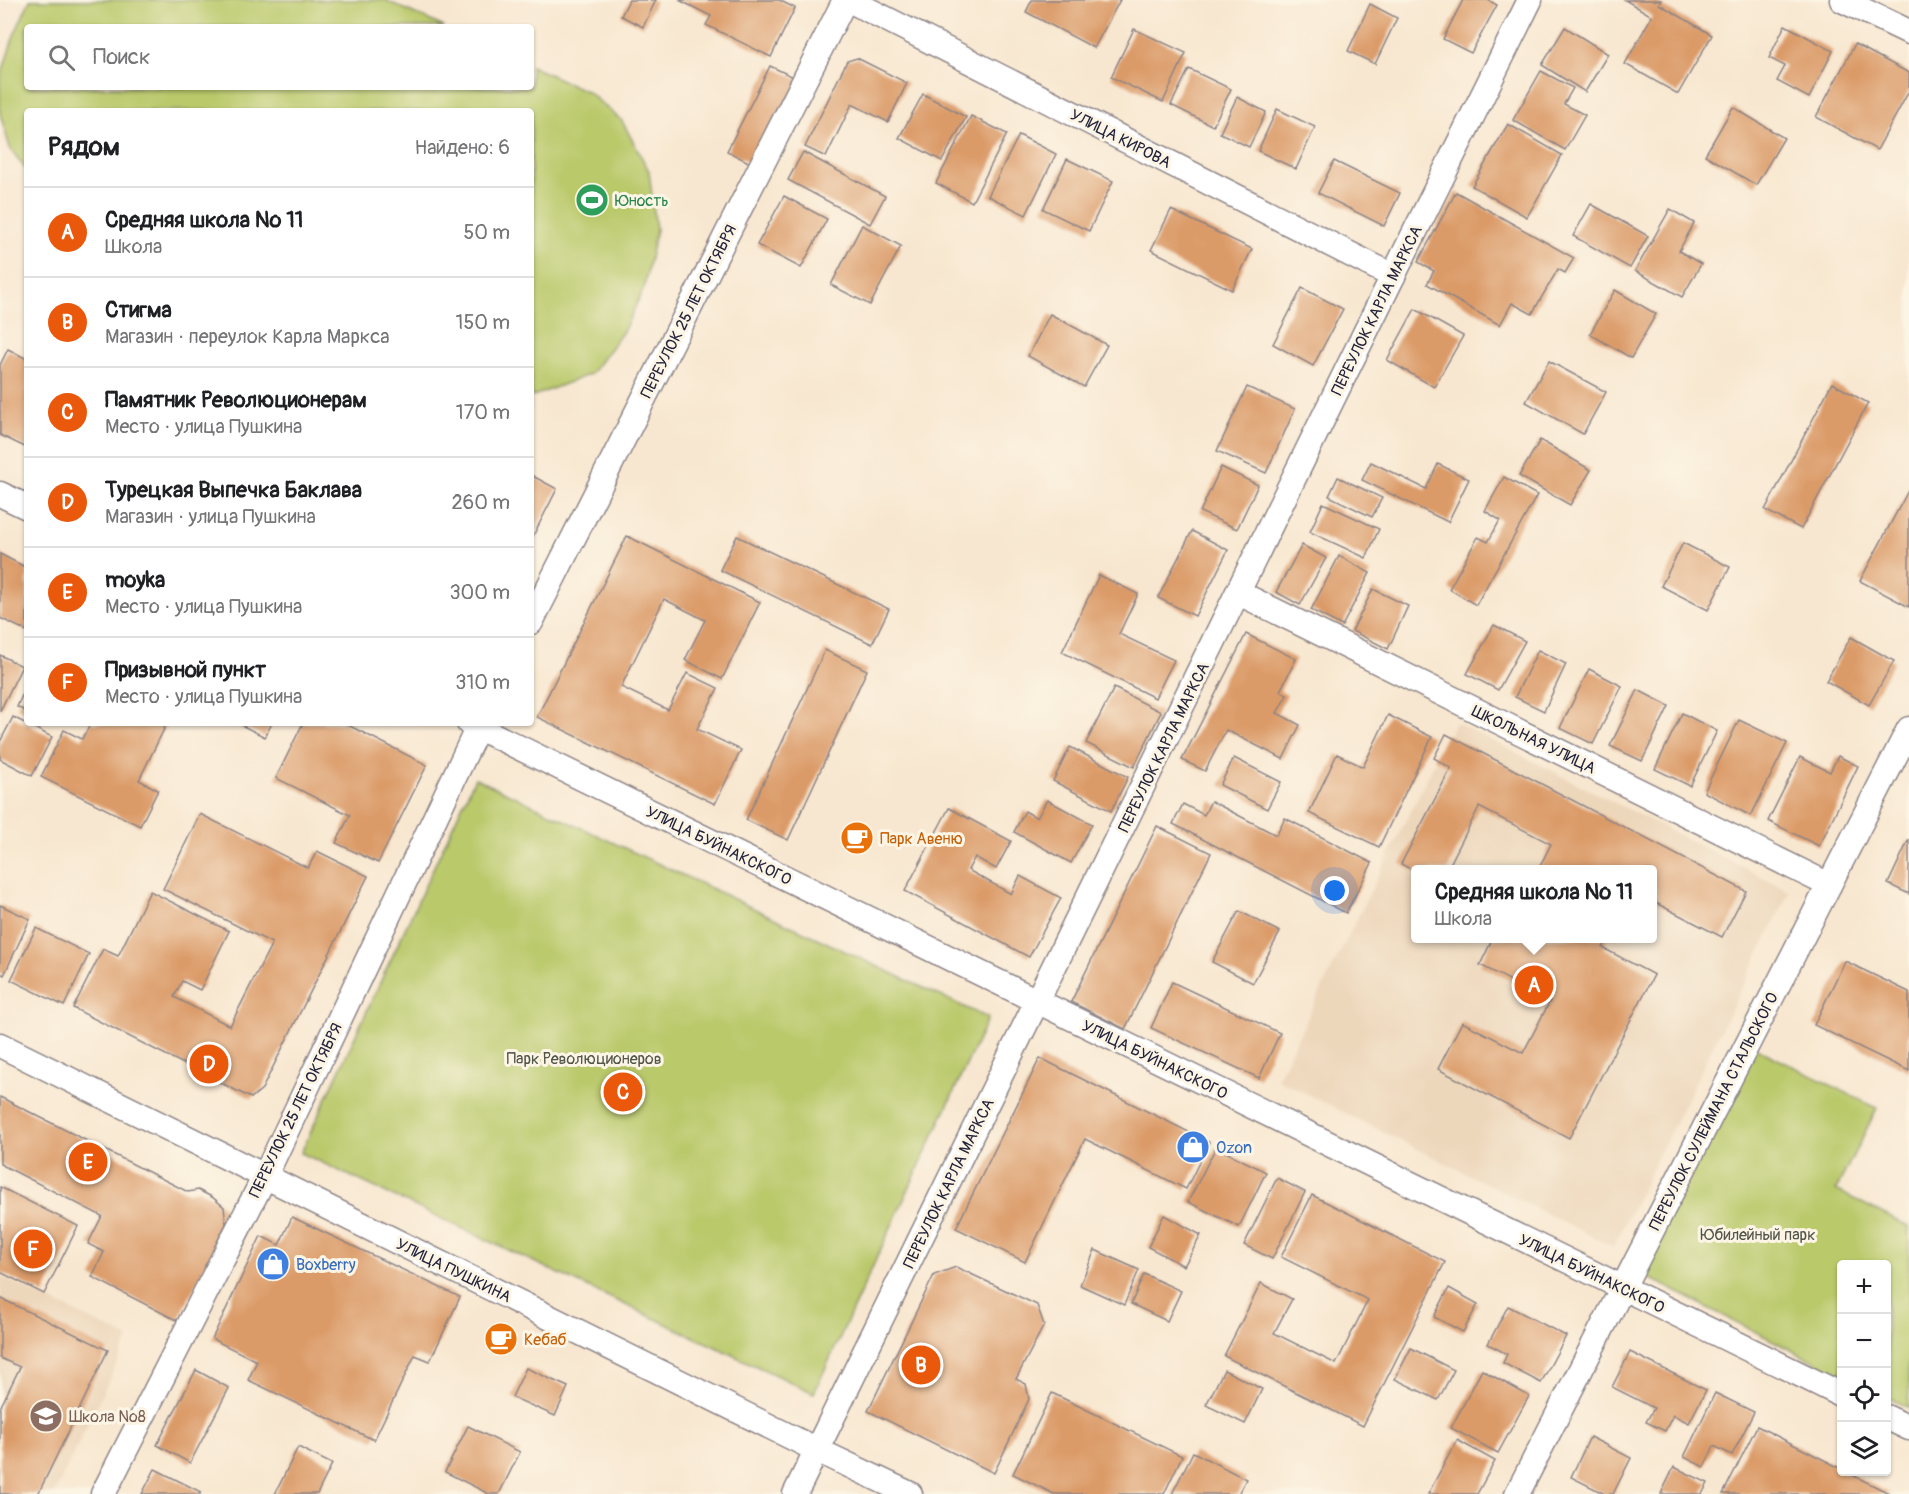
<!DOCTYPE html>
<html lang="ru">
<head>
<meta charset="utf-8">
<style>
	body { margin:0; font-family:Pangolin,sans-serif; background:#f2f2f2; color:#202124 }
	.controls { position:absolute; right:18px; bottom:18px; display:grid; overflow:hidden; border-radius:6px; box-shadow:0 2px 4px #0004 }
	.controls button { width:54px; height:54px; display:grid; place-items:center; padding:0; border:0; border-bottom:2px solid #e0e0e0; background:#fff; color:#202124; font:30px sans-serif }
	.you { position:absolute; left:1335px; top:891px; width:21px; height:21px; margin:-15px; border:4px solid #fff; border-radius:50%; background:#1a73e8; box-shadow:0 0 0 9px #1a73e833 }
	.badge { display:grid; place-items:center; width:39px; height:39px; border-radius:50%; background:#ea580c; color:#fff; font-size:20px; font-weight:700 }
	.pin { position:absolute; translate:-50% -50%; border:3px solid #fff; box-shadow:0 2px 6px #0006 }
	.popup { position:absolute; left:1411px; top:865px; width:246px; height:78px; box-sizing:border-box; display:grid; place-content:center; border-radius:6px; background:#fff; filter:drop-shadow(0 2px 4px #0005); font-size:20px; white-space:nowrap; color:#757577 }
	.popup b { font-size:22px; color:#202124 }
	.popup::after { content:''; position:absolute; left:50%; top:100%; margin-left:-12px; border:12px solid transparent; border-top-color:#fff }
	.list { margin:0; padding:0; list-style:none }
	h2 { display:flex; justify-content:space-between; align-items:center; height:78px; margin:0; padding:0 24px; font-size:26px }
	h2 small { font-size:20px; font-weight:400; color:#757577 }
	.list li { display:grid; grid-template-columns:39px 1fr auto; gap:18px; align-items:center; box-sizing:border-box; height:90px; padding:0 24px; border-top:2px solid #e0e0e0 }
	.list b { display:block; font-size:22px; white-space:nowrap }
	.list p { margin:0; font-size:20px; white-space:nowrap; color:#757577 }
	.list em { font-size:20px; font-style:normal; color:#757577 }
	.icon { flex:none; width:33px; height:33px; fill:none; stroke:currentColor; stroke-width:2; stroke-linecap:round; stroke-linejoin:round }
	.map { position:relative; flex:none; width:1909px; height:1494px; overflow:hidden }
	.search { position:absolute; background:#fff; box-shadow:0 2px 4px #0004; left:24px; top:24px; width:510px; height:66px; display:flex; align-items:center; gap:15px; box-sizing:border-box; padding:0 21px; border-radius:6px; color:#757577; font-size:22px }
	.panel { position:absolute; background:#fff; box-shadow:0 2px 4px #0004; left:24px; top:108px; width:510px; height:618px; border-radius:6px }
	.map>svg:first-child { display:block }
	.built { fill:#edd7bb; fill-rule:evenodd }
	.green { fill:#bac96b; stroke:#6e7653; stroke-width:1.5 }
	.building { fill:#db9b69 }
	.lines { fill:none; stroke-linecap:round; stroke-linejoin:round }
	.street-casing { stroke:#8d8486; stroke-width:27 }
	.street { stroke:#fff; stroke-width:24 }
	.labels { text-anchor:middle; stroke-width:6; stroke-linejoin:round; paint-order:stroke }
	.street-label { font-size:16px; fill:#22223b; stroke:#fcf5e5 }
	.leisure-label { font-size:16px; fill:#27864d; stroke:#fcf5e5; text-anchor:start }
	.food-label { font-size:16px; fill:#c56008; stroke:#fcf5e5; text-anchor:start }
	.park-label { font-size:16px; fill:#505449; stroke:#fcf5e5 }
	.shop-label { font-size:16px; fill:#366cbe; stroke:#fcf5e5; text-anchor:start }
	.education-label { font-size:16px; fill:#785e54; stroke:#fcf5e5; text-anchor:start }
</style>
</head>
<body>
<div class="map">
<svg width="1909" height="1494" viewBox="0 0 1909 1494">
	<rect width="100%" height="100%" fill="#fcf5e5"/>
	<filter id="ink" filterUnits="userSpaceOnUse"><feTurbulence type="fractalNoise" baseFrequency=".0167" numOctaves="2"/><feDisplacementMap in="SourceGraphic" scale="12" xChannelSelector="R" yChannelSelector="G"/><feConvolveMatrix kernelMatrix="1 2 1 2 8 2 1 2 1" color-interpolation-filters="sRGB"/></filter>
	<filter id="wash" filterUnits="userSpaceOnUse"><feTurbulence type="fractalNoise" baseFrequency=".008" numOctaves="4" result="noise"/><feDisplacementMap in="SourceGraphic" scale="24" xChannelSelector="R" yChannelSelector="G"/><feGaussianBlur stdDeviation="1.35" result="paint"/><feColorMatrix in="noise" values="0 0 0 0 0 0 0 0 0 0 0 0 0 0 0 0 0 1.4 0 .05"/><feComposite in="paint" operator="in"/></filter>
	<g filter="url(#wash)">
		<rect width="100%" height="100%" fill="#f8e7d0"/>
		<g class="built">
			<path d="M1455,722L1790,891L1613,1247L1277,1079ZM1416,870H1652V938H1416Z"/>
			<polygon points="0,1276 129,1338 54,1494 0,1494"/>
		</g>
		<g class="green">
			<polygon points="30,0 385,0 444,27 27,27 27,87 531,87 531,66 588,92 622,121 649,171 656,229 644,288 624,330 591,374 531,397 531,111 27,111 27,171 10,148 0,114 0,79 14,35"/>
			<polygon points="475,778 988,1018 814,1393 301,1153"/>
			<polygon points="1752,1046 1877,1108 1836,1190 1909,1227 1909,1408 1887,1397 1886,1264 1842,1264 1841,1375 1639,1273"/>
		</g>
		<g id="blocks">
			<g class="building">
				<polygon points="629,0 656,0 643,27 621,16"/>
				<polygon points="679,0 779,0 795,8 771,57 706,25 711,16"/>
				<polygon points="1032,0 1120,0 1094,48 1026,12"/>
				<polygon points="1463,0 1488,0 1497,5 1471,53 1443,39"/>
				<polygon points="1625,0 1661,0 1659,4 1712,35 1678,94 1625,64 1652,16"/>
				<polygon points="1370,4 1397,18 1375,64 1348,51"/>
				<polygon points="1785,25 1833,51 1809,98 1777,81 1785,66 1769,58"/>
				<polygon points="1565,27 1608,54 1585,92 1542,65"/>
				<polygon points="1134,29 1186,53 1163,102 1111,77"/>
				<polygon points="1855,44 1909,73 1909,91 1877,150 1816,117"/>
				<polygon points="857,58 907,83 888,122 852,104 826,157 805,147 847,61"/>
				<polygon points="770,66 800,80 756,166 727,151"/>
				<polygon points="1189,69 1231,89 1213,126 1171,105"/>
				<polygon points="1541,71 1573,88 1564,104 1585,115 1565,150 1513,120"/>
				<polygon points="923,94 966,117 942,161 899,138"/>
				<polygon points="1237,97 1266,112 1249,147 1220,133"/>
				<polygon points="1733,107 1784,138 1756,185 1705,155"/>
				<polygon points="1277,109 1315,127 1296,169 1258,151"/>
				<polygon points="971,116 1007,134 972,202 936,183"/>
				<polygon points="1508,124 1562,155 1527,217 1472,186"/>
				<polygon points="1019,135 1056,154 1026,215 988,196"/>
				<polygon points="803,152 885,196 870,224 788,180"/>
				<polygon points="1067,159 1113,181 1089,231 1043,209"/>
				<polygon points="1334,161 1400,193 1384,226 1318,193"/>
				<polygon points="1456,192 1574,258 1565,273 1558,269 1532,314 1512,303 1500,325 1427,284 1434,271 1418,262"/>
				<polygon points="784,196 827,219 801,268 757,245"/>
				<polygon points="1591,204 1648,236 1630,268 1573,236"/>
				<polygon points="1670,209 1694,223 1679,251 1701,264 1682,297 1635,271"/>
				<polygon points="1171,210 1252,249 1232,290 1151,250"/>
				<polygon points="862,225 901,246 870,305 831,285"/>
				<polygon points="1302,288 1343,309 1313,366 1273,344"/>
				<polygon points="1615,290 1656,314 1631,358 1590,334"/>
				<polygon points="1415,309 1463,336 1434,387 1387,360"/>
				<polygon points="1050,314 1107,345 1084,387 1028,356"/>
				<polygon points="8,349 27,359 27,448 0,435 0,365"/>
				<polygon points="1549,361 1606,392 1583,434 1526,402"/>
				<polygon points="1832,383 1868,403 1801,529 1765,510"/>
				<polygon points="1247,387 1295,409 1266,473 1217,451"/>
				<polygon points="1540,440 1591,470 1570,505 1519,476"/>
				<polygon points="1371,462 1426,489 1438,464 1469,479 1448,522 1362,480"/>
				<polygon points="1221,467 1258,485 1237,529 1200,512"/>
				<polygon points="531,475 557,489 531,540"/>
				<polygon points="1338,477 1382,498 1372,517 1329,496"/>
				<polygon points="1504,477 1537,495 1476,605 1449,589 1478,537 1488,542 1500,520 1485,511"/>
				<polygon points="1909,489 1909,607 1860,581"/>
				<polygon points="1323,503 1379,529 1366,558 1310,532"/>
				<polygon points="1192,531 1228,550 1195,616 1158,598"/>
				<polygon points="627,536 760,602 722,679 685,660 705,620 664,599 621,687 668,710 687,673 718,688 697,729 741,750 715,804 537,717"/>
				<polygon points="737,536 889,609 872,644 720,570"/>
				<polygon points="1683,543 1730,567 1708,610 1661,586"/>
				<polygon points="1302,545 1326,558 1300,605 1276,592"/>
				<polygon points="0,554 27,568 27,631 0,618"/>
				<polygon points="1339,556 1370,573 1342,626 1311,610"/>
				<polygon points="1099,575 1138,594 1119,634 1174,660 1155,698 1062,652"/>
				<polygon points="1373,589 1408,606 1388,649 1352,631"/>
				<polygon points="1494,625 1525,641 1498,690 1467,674"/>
				<polygon points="1246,634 1296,659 1280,691 1287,695 1277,713 1300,725 1283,759 1226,730 1205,771 1182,760"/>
				<polygon points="1851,637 1894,661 1869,705 1826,681"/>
				<polygon points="825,650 867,670 788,840 746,820"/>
				<polygon points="1538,650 1566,664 1544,711 1515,697"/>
				<polygon points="0,655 22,666 0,711"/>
				<polygon points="1589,669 1622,686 1593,744 1560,728"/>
				<polygon points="27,684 27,712 17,707"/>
				<polygon points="1114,688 1161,712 1134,767 1086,743"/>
				<polygon points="1638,690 1669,706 1642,761 1610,746"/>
				<polygon points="1682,713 1717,731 1690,786 1655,769"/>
				<polygon points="1388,715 1432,737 1379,847 1309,813 1337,754 1363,767"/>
				<polygon points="13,717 52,737 32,776 0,759 0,742"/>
				<polygon points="1739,720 1787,743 1751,816 1704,792"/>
				<polygon points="91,723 167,723 139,780 158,790 140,826 41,777 64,730 82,739"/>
				<polygon points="237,723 272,723 265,737"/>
				<polygon points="303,723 344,723 427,765 378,863 336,843 350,815 276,778"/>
				<polygon points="1446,734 1746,891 1722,937 1652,901 1652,870 1538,870 1551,844 1479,807 1447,870 1416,870 1416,872 1401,864 1451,768 1434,758"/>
				<polygon points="1070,747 1128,777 1111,811 1053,781"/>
				<polygon points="1838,756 1858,766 1819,846 1768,821 1800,757 1830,772"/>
				<polygon points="1234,758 1281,782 1267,809 1220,785"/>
				<polygon points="1047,800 1092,824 1071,863 1014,832 1025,811 1037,818"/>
				<polygon points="1211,801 1276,835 1285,818 1372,863 1346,913 1173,824 1183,804 1204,815"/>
				<polygon points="949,808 1011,841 996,869 975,857 968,870 1011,894 1020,876 1061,898 1029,957 905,891"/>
				<polygon points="200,814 308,868 317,851 368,876 262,1089 251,1098 73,1008 103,949 118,956 150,891 229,931 200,990 182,981 174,997 230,1026 272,943 163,889"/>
				<polygon points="1157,826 1211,853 1125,1029 1071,1002"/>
				<polygon points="1909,839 1909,894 1888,884"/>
				<polygon points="0,905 30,919 4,975 0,973"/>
				<polygon points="1239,911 1280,932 1253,983 1212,962"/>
				<polygon points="36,928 89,954 64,1006 11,980"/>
				<polygon points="1493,938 1608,938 1603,948 1654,975 1569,1138 1438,1069 1462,1022 1523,1053 1550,1001 1480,965"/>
				<polygon points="1845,961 1909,992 1909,1071 1814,1025"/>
				<polygon points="1172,982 1280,1033 1259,1078 1151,1028"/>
				<polygon points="1040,1058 1209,1142 1186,1189 1085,1139 1025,1262 956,1228"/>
				<polygon points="0,1097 188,1192 198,1190 212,1197 224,1207 226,1224 178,1321 92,1277 104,1252 88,1244 102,1216 0,1164"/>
				<polygon points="1216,1147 1266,1172 1239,1227 1188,1202"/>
				<polygon points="1277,1178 1305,1192 1272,1259 1244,1245"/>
				<polygon points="0,1187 78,1226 44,1294 0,1272"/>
				<polygon points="1312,1195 1445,1262 1363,1426 1224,1356 1261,1283 1292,1299 1274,1333 1336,1364 1368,1300 1281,1257"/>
				<polygon points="1164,1215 1201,1235 1184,1266 1148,1247"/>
				<polygon points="292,1217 460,1297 430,1361 415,1355 374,1440 248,1380 257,1361 212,1339 261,1236 279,1245"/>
				<polygon points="1095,1250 1139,1270 1124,1305 1080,1285"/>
				<polygon points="956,1267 1037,1305 1044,1325 1016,1379 1026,1384 1029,1399 994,1473 868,1411 934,1275"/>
				<polygon points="1144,1274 1181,1291 1167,1321 1131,1304"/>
				<polygon points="1449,1288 1478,1304 1463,1332 1434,1317"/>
				<polygon points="0,1298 108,1350 38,1494 0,1494 0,1408 20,1367 0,1358"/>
				<polygon points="1508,1306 1566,1336 1541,1383 1503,1363 1507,1354 1488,1344"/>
				<polygon points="1411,1348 1454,1370 1438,1400 1395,1379"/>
				<polygon points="1630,1352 1706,1390 1689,1423 1673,1415 1665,1431 1646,1422 1654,1408 1612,1387"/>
				<polygon points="526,1368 568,1387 555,1416 512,1397"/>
				<polygon points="196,1370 229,1388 190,1463 157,1445"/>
				<polygon points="1224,1370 1262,1389 1245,1424 1206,1405"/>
				<polygon points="1482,1370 1529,1396 1498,1453 1451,1428"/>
				<polygon points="1052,1393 1182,1456 1164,1494 1054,1494 1013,1474"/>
				<polygon points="1715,1393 1754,1412 1732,1455 1714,1446 1704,1467 1684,1457"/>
				<polygon points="468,1426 520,1452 499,1494 489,1494 445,1472"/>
				<polygon points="1757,1426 1842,1469 1842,1472 1846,1472 1891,1494 1723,1494"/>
				<polygon points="1590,1437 1631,1458 1613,1494 1605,1494 1571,1477"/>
				<polygon points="1457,1440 1495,1461 1477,1494 1428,1494"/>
				<polygon points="298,1447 332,1464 317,1494 275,1494"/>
				<polygon points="1193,1452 1246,1479 1238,1494 1172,1494"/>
				<polygon points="1674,1467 1708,1483 1702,1494 1661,1494"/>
				<polygon points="155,1469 201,1492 200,1494 142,1494"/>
			</g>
		</g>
	</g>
	<g filter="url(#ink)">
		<use href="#blocks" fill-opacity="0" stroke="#8d8486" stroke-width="1.5"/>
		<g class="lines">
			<defs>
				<g id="street">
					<polyline points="849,0 1393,276"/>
					<polyline points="1842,0 1909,32"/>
					<polyline points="0,494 27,507"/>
					<polyline points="1239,593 1829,885"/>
					<polyline points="531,622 845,0"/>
					<polyline points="469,723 1842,1395"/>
					<polyline points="0,1045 817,1450 910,1494"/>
					<polyline points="1886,1417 1909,1428"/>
					<polyline points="103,1494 265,1176 480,723"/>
					<polyline points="795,1494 1393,276 1530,0"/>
					<polyline points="1517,1494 1909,729"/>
				</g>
			</defs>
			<use href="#street" class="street-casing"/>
			<use href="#street" class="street"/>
		</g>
	</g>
	<defs>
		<symbol id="stadium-disc" viewBox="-11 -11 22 22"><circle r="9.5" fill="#2e9e5b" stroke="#fcf5e5"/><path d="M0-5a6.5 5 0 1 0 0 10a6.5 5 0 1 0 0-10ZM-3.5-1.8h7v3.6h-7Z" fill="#fff"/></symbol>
		<symbol id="cafe-disc" viewBox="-11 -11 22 22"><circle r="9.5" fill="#e8710a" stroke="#fcf5e5"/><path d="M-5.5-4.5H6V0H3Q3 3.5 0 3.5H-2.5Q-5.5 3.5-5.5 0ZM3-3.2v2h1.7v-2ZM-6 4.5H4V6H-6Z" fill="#fff"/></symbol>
		<symbol id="shop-disc" viewBox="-11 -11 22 22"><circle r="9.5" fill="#3f7fe0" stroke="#fcf5e5"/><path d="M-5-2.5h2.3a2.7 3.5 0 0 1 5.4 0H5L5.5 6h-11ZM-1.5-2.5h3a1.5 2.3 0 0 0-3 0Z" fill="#fff"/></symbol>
		<symbol id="school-disc" viewBox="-11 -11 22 22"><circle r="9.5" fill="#8d6e63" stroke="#fcf5e5"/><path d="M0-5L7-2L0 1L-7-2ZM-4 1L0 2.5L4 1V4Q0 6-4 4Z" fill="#fff"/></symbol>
	</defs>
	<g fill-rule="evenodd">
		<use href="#stadium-disc" x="573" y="181" width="38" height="38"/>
		<use href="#cafe-disc" x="838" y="819" width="38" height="38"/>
		<use href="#shop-disc" x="1174" y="1128" width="38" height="38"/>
		<use href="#shop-disc" x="254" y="1245" width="38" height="38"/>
		<use href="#cafe-disc" x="482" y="1320" width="38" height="38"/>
		<use href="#school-disc" x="27" y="1397" width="38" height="38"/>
	</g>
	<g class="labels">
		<g class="street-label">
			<text transform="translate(1121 138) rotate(27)" y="6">УЛИЦА КИРОВА</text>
			<text transform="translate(1376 310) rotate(-64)" y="6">ПЕРЕУЛОК КАРЛА МАРКСА</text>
			<text transform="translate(688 311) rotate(-63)" y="6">ПЕРЕУЛОК 25 ЛЕТ ОКТЯБРЯ</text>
			<text transform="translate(1534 739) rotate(26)" y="6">ШКОЛЬНАЯ УЛИЦА</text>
			<text transform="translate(1163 747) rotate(-64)" y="6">ПЕРЕУЛОК КАРЛА МАРКСА</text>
			<text transform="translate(719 845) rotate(26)" y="6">УЛИЦА БУЙНАКСКОГО</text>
			<text transform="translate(1155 1059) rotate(26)" y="6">УЛИЦА БУЙНАКСКОГО</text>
			<text transform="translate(295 1110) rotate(-64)" y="6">ПЕРЕУЛОК 25 ЛЕТ ОКТЯБРЯ</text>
			<text transform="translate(1713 1111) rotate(-63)" y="6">ПЕРЕУЛОК СУЛЕЙМАНА СТАЛЬСКОГО</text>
			<text transform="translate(948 1183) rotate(-64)" y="6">ПЕРЕУЛОК КАРЛА МАРКСА</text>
			<text transform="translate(454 1270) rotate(26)" y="6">УЛИЦА ПУШКИНА</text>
			<text transform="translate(1592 1273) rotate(26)" y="6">УЛИЦА БУЙНАКСКОГО</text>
		</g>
		<g class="leisure-label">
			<text x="615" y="206">Юность</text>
		</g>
		<g class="food-label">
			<text x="880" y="844">Парк Авеню</text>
			<text x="524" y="1345">Кебаб</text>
		</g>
		<g class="park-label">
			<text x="584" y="1064">Парк Революционеров</text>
			<text x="1758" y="1240">Юбилейный парк</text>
		</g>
		<g class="shop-label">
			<text x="1216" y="1153">Ozon</text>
			<text x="296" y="1270">Boxberry</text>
		</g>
		<g class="education-label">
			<text x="69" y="1422">Школа №8</text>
		</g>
	</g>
</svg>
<div class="controls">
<button>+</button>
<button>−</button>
<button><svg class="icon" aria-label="locate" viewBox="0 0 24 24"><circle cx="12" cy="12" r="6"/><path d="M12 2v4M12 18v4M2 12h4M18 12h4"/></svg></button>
<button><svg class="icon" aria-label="layers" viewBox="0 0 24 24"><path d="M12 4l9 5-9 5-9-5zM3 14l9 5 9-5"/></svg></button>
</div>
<div class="you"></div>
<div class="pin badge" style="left:1534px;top:985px">A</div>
<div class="popup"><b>Средняя школа № 11</b>Школа</div>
<div class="pin badge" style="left:921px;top:1365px">B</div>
<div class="pin badge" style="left:623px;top:1092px">C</div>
<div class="pin badge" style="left:209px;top:1064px">D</div>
<div class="pin badge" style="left:88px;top:1162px">E</div>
<div class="pin badge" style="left:33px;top:1249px">F</div>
<div class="search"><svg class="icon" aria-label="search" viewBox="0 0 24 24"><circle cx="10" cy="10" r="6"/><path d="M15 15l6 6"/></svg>Поиск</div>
<section class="panel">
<h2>Рядом<small>Найдено: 6</small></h2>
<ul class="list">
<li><span class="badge">A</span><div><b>Средняя школа № 11</b><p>Школа</p></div><em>50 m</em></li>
<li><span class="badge">B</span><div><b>Стигма</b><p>Магазин · переулок Карла Маркса</p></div><em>150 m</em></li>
<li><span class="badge">C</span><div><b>Памятник Революционерам</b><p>Место · улица Пушкина</p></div><em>170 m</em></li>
<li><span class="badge">D</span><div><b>Турецкая Выпечка Баклава</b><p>Магазин · улица Пушкина</p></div><em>260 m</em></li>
<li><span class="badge">E</span><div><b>moyka</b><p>Место · улица Пушкина</p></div><em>300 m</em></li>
<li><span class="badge">F</span><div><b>Призывной пункт</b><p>Место · улица Пушкина</p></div><em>310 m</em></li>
</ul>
</section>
</div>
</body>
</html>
